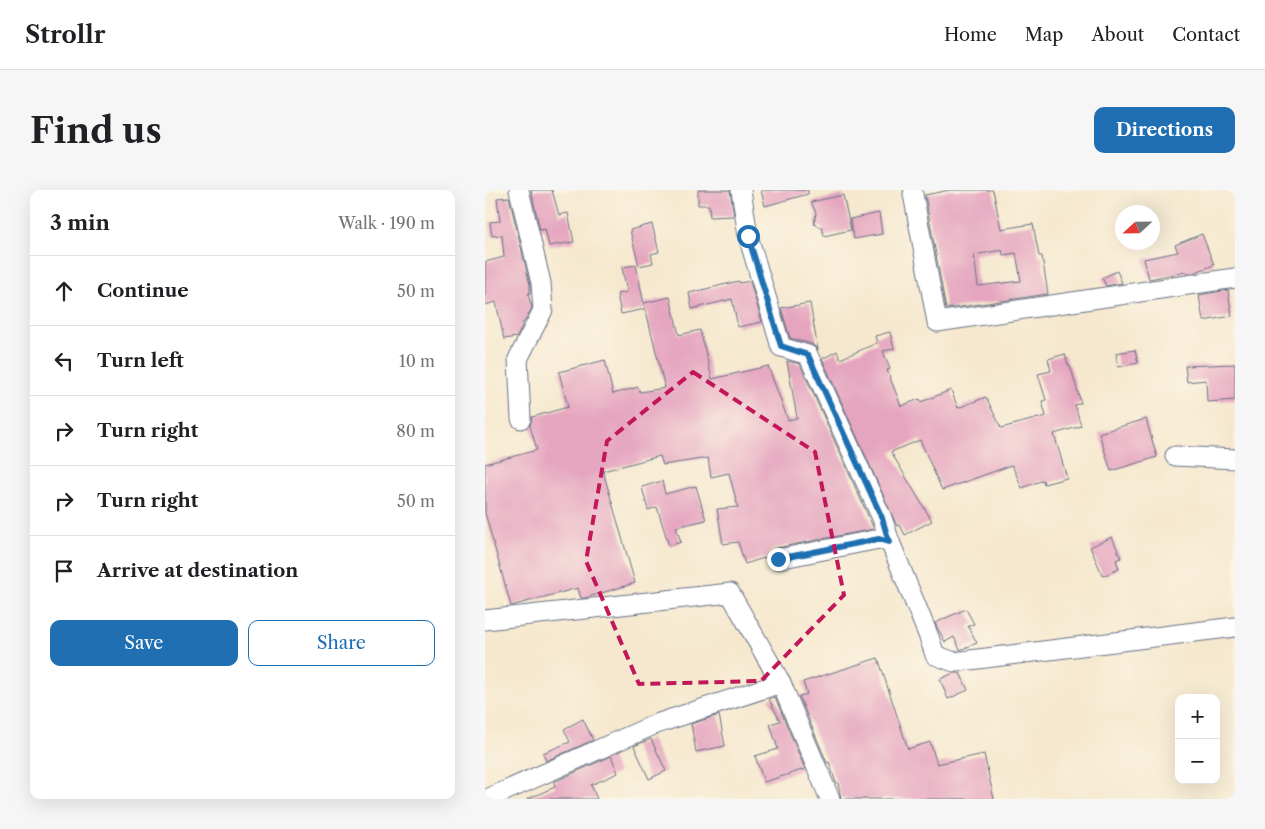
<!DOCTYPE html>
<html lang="en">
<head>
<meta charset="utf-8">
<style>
	body { margin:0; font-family:"Libre Caslon Text",serif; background:#f6f6f6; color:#202124 }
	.controls { position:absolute; right:15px; bottom:15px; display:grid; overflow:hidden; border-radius:10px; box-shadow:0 5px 20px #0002 }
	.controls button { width:45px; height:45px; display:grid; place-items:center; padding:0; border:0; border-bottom:1px solid #e0e0e0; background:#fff; color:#202124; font:25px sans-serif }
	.compass { position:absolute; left:630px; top:15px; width:45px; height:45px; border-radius:50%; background:#fff; box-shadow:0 5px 20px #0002; rotate:248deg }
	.stop { position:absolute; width:15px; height:15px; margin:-11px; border:4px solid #1f6fb2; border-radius:50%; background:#fff }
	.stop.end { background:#1f6fb2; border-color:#fff; box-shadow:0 1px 5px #0008 }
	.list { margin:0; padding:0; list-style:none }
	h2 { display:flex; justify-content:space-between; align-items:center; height:65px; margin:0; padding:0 20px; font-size:21px }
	h2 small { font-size:16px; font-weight:400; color:#757577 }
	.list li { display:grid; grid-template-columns:32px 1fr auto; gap:15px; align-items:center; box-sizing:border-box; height:70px; padding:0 20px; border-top:1px solid #e0e0e0 }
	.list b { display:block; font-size:19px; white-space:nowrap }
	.list em { font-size:16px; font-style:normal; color:#757577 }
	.actions { display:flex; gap:10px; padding:15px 20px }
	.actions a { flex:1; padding:11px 0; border:1px solid #1f6fb2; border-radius:10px; text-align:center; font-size:18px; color:#1f6fb2 }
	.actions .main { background:#1f6fb2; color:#fff }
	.icon { flex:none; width:28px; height:28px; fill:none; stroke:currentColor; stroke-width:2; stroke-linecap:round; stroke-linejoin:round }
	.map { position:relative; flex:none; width:750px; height:609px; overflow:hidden; border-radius:10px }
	header { display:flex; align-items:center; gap:30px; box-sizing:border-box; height:70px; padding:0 25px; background:#fff; border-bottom:1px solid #e0e0e0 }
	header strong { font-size:24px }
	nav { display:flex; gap:28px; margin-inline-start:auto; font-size:18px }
	.intro { display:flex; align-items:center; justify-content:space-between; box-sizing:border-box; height:120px; padding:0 30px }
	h1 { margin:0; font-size:35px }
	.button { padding:12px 22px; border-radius:10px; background:#1f6fb2; color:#fff; font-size:18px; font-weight:700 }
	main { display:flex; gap:30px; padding:0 30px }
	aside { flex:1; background:#fff; border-radius:10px; box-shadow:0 5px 20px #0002 }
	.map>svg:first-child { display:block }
	.building { fill:#e5a5bf; fill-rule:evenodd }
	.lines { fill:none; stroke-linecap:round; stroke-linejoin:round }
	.minor-casing { stroke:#677085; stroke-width:21 }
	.minor { stroke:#fff; stroke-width:19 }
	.route { stroke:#1f6fb2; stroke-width:6 }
	.marked { fill:none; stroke:#c2185b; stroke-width:4; stroke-dasharray:10 6; stroke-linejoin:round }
</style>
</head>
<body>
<header>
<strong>Strollr</strong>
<nav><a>Home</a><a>Map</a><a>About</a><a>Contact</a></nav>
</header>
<div class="intro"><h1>Find us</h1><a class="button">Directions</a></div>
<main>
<aside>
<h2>3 min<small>Walk · 190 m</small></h2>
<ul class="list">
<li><svg class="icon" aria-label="ahead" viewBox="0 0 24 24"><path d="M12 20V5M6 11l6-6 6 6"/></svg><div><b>Continue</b></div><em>50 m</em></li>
<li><svg class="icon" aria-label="left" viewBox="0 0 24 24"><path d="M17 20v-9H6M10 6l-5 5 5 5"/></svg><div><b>Turn left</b></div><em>10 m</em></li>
<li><svg class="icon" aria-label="right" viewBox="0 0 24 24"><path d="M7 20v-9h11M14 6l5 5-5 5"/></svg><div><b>Turn right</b></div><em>80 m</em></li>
<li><svg class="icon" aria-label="right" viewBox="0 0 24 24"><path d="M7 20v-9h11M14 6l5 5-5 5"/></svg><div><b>Turn right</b></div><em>50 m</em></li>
<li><svg class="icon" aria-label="arrive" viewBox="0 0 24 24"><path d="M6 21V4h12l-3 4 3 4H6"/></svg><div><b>Arrive at destination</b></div></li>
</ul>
<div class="actions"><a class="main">Save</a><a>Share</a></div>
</aside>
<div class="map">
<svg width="750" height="609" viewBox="0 0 750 609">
	<rect width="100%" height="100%" fill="#fcf5e5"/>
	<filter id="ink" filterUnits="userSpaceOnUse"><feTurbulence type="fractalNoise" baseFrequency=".02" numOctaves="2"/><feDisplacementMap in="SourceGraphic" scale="10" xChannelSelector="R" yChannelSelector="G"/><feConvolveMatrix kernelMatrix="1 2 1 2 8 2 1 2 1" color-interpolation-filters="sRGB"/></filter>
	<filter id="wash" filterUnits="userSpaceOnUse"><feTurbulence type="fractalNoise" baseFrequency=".0096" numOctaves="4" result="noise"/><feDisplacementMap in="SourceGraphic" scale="20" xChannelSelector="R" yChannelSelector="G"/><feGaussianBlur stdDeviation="1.12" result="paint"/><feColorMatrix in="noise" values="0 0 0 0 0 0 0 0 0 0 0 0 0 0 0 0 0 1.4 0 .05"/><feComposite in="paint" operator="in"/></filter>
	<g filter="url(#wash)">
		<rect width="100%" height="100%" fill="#f5e8ce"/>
		<g id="blocks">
			<g class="building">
				<polygon points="46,0 67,0 74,25 83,23 89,52 64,56 60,39 55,40"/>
				<polygon points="213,0 245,0 249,26 225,27 224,15 213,15"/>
				<polygon points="276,0 323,0 323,4 280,16"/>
				<path d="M465,0H508L516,39L548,34L554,66H557L563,104L461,119L440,5ZM517,60L518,65L531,63L536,91L493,96L489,65Z"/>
				<polygon points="358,5 366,40 339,46 337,37 335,37 329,34 331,23 326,12"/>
				<polygon points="24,7 45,95 45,103 43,104 47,118 39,132 37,133 37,136 32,147 19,149 11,112 0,115 0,72 19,67 17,45 7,46 5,32 15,31 12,8"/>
				<polygon points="394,23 397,44 369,49 365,29"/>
				<polygon points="167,34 174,62 166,64 168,73 154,76 145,40"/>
				<polygon points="717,44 729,75 708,83 701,84 701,82 664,89 659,69 693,62 690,55"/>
				<polygon points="151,75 160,119 136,124 132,104 142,102 137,77"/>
				<polygon points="632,81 637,93 621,96 617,88"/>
				<polygon points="254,91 255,93 265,91 277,132 253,137 247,109 207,119 204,103"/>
				<polygon points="743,100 747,126 718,131 714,105"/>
				<polygon points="185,107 194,145 215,140 227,189 283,176 303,230 312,228 302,171 315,174 389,339 291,358 285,361 282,367 260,374 253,352 238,354 232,319 253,317 244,283 226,287 223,268 178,275 175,266 118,281 150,393 100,408 96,408 93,398 26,416 0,323 0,274 52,260 45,236 47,227 83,217 74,182 120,170 128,204 153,197 155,202 180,198 159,113"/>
				<polygon points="325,113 333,160 327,154 305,148 296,118"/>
				<polygon points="405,142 409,159 398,161 405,179 402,180 416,216 435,209 436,212 466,200 473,218 501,207 516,238 561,226 557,211 561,210 553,184 566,181 563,169 580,164 583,175 585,175 596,213 590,215 596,236 569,244 582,288 559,294 558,290 537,298 527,275 457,300 435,250 406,262 447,331 420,345 415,335 412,336 337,169 352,161 355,169 392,153 390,146"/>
				<polygon points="650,160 653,173 633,177 631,163"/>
				<polygon points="750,174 750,210 722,212 721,190 702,192 700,176"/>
				<polygon points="661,229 672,267 626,281 614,243"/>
				<polygon points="177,291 180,304 211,296 221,330 191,337 196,352 184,356 172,317 163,320 157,297"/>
				<polygon points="627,347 636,368 631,370 634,379 618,386 605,357"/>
				<polygon points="481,419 489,434 483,436 492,453 475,460 469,447 460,452 450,433"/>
				<polygon points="393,468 423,559 445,552 452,574 499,564 509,609 356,609 353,593 351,593 344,572 342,573 314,506 322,504 318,492"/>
				<polygon points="469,483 475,483 483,500 463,509 455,489"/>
				<polygon points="290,507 320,579 279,592 270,566 293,559 285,534 295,531 284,509"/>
				<polygon points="234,525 240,556 211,562 206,534"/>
				<polygon points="98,529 108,550 61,571 58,563 85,552 79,539"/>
				<polygon points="166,549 181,581 164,589 149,556"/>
				<polygon points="126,566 133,583 106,595 112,609 42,609 70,597 69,592"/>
			</g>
		</g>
	</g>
	<g filter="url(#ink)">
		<use href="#blocks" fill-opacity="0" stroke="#677085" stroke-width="1"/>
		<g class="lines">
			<defs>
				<g id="minor">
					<polyline points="34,0 56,93 58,120 33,169 36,229"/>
					<polyline points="256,0 263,46 296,157 323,165 397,328 405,352"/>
					<polyline points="428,4 452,132 750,88"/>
					<polyline points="690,266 750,269"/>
					<polyline points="293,369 394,349 405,352 444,447 450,465 469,472 750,437"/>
					<polyline points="0,430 245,403 296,493 345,609"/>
					<polyline points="2,609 171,534 296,493"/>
				</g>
			</defs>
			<use href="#minor" class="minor-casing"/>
			<use href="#minor" class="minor"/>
		</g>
	</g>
	<g class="lines" filter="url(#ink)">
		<polyline class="route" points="263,46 296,156 323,165 397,328 404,352 394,349 293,369"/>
	</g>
	<path class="marked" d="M208,182L330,262L359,405L276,491L154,494L101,371L122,251Z"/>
</svg>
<div class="controls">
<button>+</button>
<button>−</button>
</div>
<svg class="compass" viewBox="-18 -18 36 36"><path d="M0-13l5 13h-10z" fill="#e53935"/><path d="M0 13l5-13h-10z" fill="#757577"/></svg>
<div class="stop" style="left:263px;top:46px"></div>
<div class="stop end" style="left:293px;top:369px"></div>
</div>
</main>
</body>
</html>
